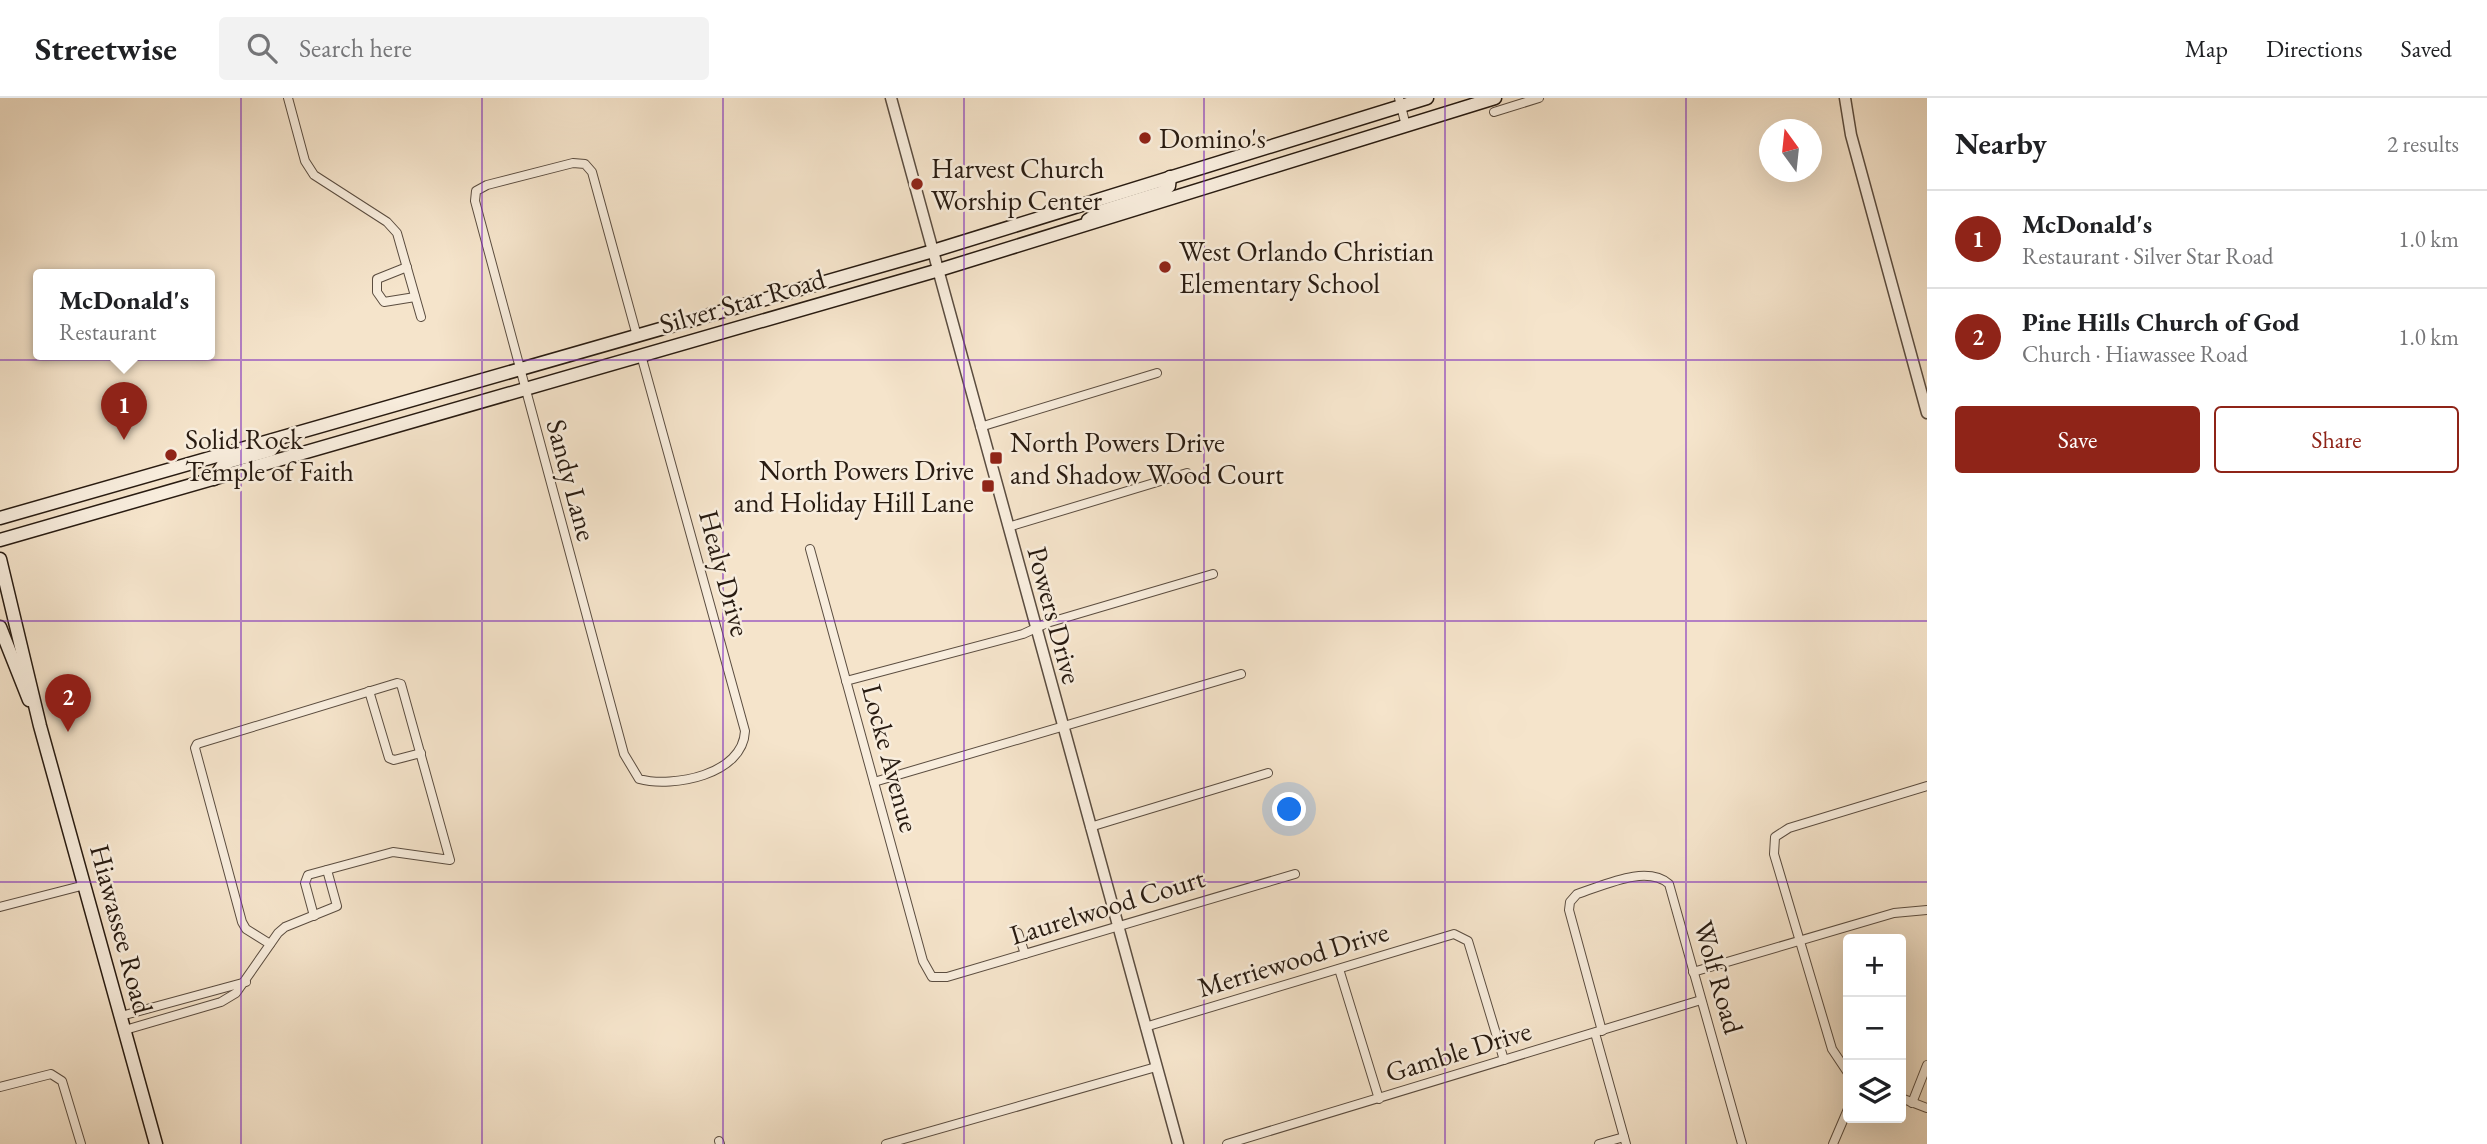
<!DOCTYPE html>
<html lang="en">
<head>
<meta charset="utf-8">
<style>
	body { margin:0; font-family:"EB Garamond",serif; background:#f2f2f2; color:#202124 }
	.controls { position:absolute; right:21px; bottom:21px; display:grid; overflow:hidden; border-radius:7px; box-shadow:0 7px 28px #0002 }
	.controls button { width:63px; height:63px; display:grid; place-items:center; padding:0; border:0; border-bottom:2px solid #e0e0e0; background:#fff; color:#202124; font:35px sans-serif }
	.compass { position:absolute; left:1759px; top:21px; width:63px; height:63px; border-radius:50%; background:#fff; box-shadow:0 7px 28px #0002; rotate:345deg }
	.you { position:absolute; left:1290px; top:712px; width:24px; height:24px; margin:-18px; border:5px solid #fff; border-radius:50%; background:#1a73e8; box-shadow:0 0 0 10px #1a73e833 }
	.badge { display:grid; place-items:center; width:46px; height:46px; border-radius:50%; background:#8f2418; color:#fff; font-size:23px; font-weight:700 }
	.pin { position:absolute; translate:-50% -58px; filter:drop-shadow(0 2px 4px #0008) }
	.pin::after { content:''; position:absolute; top:37px; width:24px; height:21px; background:inherit; clip-path:polygon(0 0,100% 0,50% 100%) }
	.popup { position:absolute; left:33px; top:171px; width:182px; height:91px; box-sizing:border-box; display:grid; place-content:center; border-radius:7px; background:#fff; filter:drop-shadow(0 2px 5px #0005); font-size:23px; white-space:nowrap; color:#757577 }
	.popup b { font-size:26px; color:#202124 }
	.popup::after { content:''; position:absolute; left:50%; top:100%; margin-left:-14px; border:14px solid transparent; border-top-color:#fff }
	.list { margin:0; padding:0; list-style:none }
	h2 { display:flex; justify-content:space-between; align-items:center; height:91px; margin:0; padding:0 28px; font-size:30px }
	h2 small { font-size:23px; font-weight:400; color:#757577 }
	.list li { display:grid; grid-template-columns:46px 1fr auto; gap:21px; align-items:center; box-sizing:border-box; height:98px; padding:0 28px; border-top:2px solid #e0e0e0 }
	.list b { display:block; font-size:26px; white-space:nowrap }
	.list p { margin:0; font-size:23px; white-space:nowrap; color:#757577 }
	.list em { font-size:23px; font-style:normal; color:#757577 }
	.actions { display:flex; gap:14px; padding:21px 28px }
	.actions a { flex:1; padding:16px 0; border:2px solid #8f2418; border-radius:7px; text-align:center; font-size:24px; color:#8f2418 }
	.actions .main { background:#8f2418; color:#fff }
	.icon { flex:none; width:38px; height:38px; fill:none; stroke:currentColor; stroke-width:2; stroke-linecap:round; stroke-linejoin:round }
	.map { position:relative; flex:none; width:1927px; height:1046px; overflow:hidden }
	header { display:flex; align-items:center; gap:42px; box-sizing:border-box; height:98px; padding:0 35px; background:#fff; border-bottom:2px solid #e0e0e0 }
	header strong { font-size:33px }
	nav { display:flex; gap:38px; margin-inline-start:auto; font-size:24px }
	.search { width:490px; height:63px; background:#f2f2f2; display:flex; align-items:center; gap:18px; box-sizing:border-box; padding:0 24px; border-radius:7px; color:#757577; font-size:26px }
	main { display:flex }
	aside { flex:1; background:#fff }
	.map>svg:first-child { display:block }
	.lines { fill:none; stroke-linecap:round; stroke-linejoin:round }
	.minor-casing { stroke:#5b4d40; stroke-width:10 }
	.tertiary-casing { stroke:#5b4d40; stroke-width:13 }
	.secondary-casing { stroke:#281b11; stroke-width:15 }
	.minor { stroke:#f8eddd; stroke-width:8 }
	.tertiary { stroke:#f8eddd; stroke-width:10 }
	.secondary { stroke:#f8eddd; stroke-width:12 }
	.grid { fill:none; stroke:#7b2cbf; stroke-width:2; stroke-opacity:0.55 }
	.poi-dot { fill:#8f2418; stroke:#f8eddd; stroke-width:2.5 }
	.labels { text-anchor:middle; stroke-width:5; stroke-linejoin:round; paint-order:stroke }
	.poi-label { font-size:28px; fill:#281b11; stroke:#f8eddd; text-anchor:start }
	.street-label { font-size:28px; fill:#281b11; stroke:#f8eddd }
</style>
</head>
<body>
<header>
<strong>Streetwise</strong>
<div class="search"><svg class="icon" aria-label="search" viewBox="0 0 24 24"><circle cx="10" cy="10" r="6"/><path d="M15 15l6 6"/></svg>Search here</div>
<nav><a>Map</a><a>Directions</a><a>Saved</a></nav>
</header>
<main>
<div class="map">
<svg width="1927" height="1046" viewBox="0 0 1927 1046">
	<rect width="100%" height="100%" fill="#f5e4cb"/>
	<filter id="stains"><feTurbulence type="fractalNoise" baseFrequency=".00286" numOctaves="4"/><feColorMatrix values="0 0 0 0 .2 0 0 0 0 .09 0 0 0 0 .02 0 0 0 .5 -.17"/></filter>
	<radialGradient id="worn" r=".72"><stop offset=".6" stop-color="#630" stop-opacity="0"/><stop offset="1" stop-color="#630" stop-opacity=".3"/></radialGradient>
	<g class="lines">
		<defs>
			<g id="minor">
				<polyline points="288,0 305,63 314,77 387,124 397,135 421,219"/>
				<polyline points="1399,0 1406,28"/>
				<polyline points="1494,14 1539,0"/>
				<polyline points="407,169 377,181 377,194 384,204 415,199"/>
				<path d="M637,238L592,74L585,66L573,65L487,87L476,93L475,103L624,656L639,681C673,690 743,677 745,633L641,257"/>
				<polyline points="980,329 1157,275"/>
				<polyline points="1008,429 1187,375"/>
				<polyline points="810,451 923,863 932,879 947,879 1295,776"/>
				<polyline points="846,583 1023,536 1047,525 1213,476"/>
				<polyline points="369,593 389,660 394,662 421,655"/>
				<polyline points="874,684 1241,576"/>
				<polyline points="1090,729 1268,675"/>
				<polyline points="0,809 85,787"/>
				<polyline points="1018,835 1025,856"/>
				<polyline points="270,846 246,831 242,824 195,650 197,646 397,585 401,586 450,762 393,754 308,777 305,785 314,818"/>
				<polyline points="1339,871 1379,1001"/>
				<polyline points="1693,874 1894,815 1927,812"/>
				<polyline points="121,918 246,884"/>
				<polyline points="1145,929 1454,836 1468,843 1504,962"/>
				<polyline points="125,932 221,904 236,895 278,835 285,829 337,808 327,772"/>
				<path d="M1602,933L1569,812L1570,804L1577,796C1603,788 1646,766 1669,786L1742,1046"/>
				<polyline points="1595,935 1626,1046"/>
				<polyline points="1848,975 1832,951 1774,756 1775,739 1789,730 1927,688"/>
				<polyline points="0,989 51,976 62,983 81,1046"/>
				<polyline points="1901,1000 1927,1010"/>
				<polyline points="1912,1005 1927,967"/>
				<polyline points="719,1043 720,1046"/>
				<polyline points="886,1046 1156,969"/>
				<polyline points="1227,1046 1701,902"/>
				<polyline points="1599,1046 1624,1039"/>
				<polyline points="1833,1046 1848,1011"/>
			</g>
			<g id="tertiary">
				<polyline points="891,0 1178,1046"/>
				<polyline points="1845,0 1851,37 1927,315"/>
			</g>
			<g id="secondary">
				<polyline points="1088,122 1102,113 1163,94 1169,88 1170,79"/>
				<polyline points="214,381 224,365 271,352 281,340"/>
				<polyline points="0,420 933,153 1427,0"/>
				<polyline points="0,442 939,172 1495,0"/>
				<polyline points="0,461 40,628 156,1046"/>
				<polyline points="0,529 29,602"/>
			</g>
		</defs>
		<use href="#minor" class="minor-casing"/>
		<use href="#tertiary" class="tertiary-casing"/>
		<use href="#secondary" class="secondary-casing"/>
		<use href="#minor" class="minor"/>
		<use href="#tertiary" class="tertiary"/>
		<use href="#secondary" class="secondary"/>
	</g>
	<path class="grid" d="M241,0V1046M482,0V1046M723,0V1046M964,0V1046M1204,0V1046M1445,0V1046M1686,0V1046M0,262H1927M0,523H1927M0,784H1927"/>
	<g class="poi-dot">
		<circle cx="1145" cy="40" r="7"/>
		<circle cx="917" cy="86" r="7"/>
		<circle cx="1165" cy="169" r="7"/>
		<circle cx="171" cy="357" r="7"/>
		<rect x="989" y="353" width="14" height="14" rx="3.5"/>
		<rect x="981" y="381" width="14" height="14" rx="3.5"/>
	</g>
	<g class="labels">
		<g class="poi-label">
			<text x="1159" y="50">Domino's</text>
			<text x="931" y="80">Harvest Church<tspan x="931" dy="32">Worship Center</tspan></text>
			<text x="1179" y="163">West Orlando Christian<tspan x="1179" dy="32">Elementary School</tspan></text>
			<text x="185" y="351">Solid Rock<tspan x="185" dy="32">Temple of Faith</tspan></text>
			<text x="1010" y="354">North Powers Drive<tspan x="1010" dy="32">and Shadow Wood Court</tspan></text>
			<text x="974" y="382" text-anchor="end">North Powers Drive<tspan x="974" dy="32">and Holiday Hill Lane</tspan></text>
		</g>
		<g class="street-label">
			<text transform="translate(742 203) rotate(-16)" y="10">Silver Star Road</text>
			<text transform="translate(572 382) rotate(75)" y="10">Sandy Lane</text>
			<text transform="translate(725 475) rotate(75)" y="10">Healy Drive</text>
			<text transform="translate(1055 517) rotate(75)" y="10">Powers Drive</text>
			<text transform="translate(891 660) rotate(75)" y="10">Locke Avenue</text>
			<text transform="translate(1107 808) rotate(-17)" y="10">Laurelwood Court</text>
			<text transform="translate(122 831) rotate(75)" y="10">Hiawassee Road</text>
			<text transform="translate(1293 861) rotate(-17)" y="10">Merriewood Drive</text>
			<text transform="translate(1719 879) rotate(74)" y="10">Wolf Road</text>
			<text transform="translate(1458 953) rotate(-17)" y="10">Gamble Drive</text>
		</g>
	</g>
	<rect width="100%" height="100%" filter="url(#stains)"/>
	<rect width="100%" height="100%" fill="url(#worn)"/>
</svg>
<div class="controls">
<button>+</button>
<button>−</button>
<button><svg class="icon" aria-label="layers" viewBox="0 0 24 24"><path d="M12 4l9 5-9 5-9-5zM3 14l9 5 9-5"/></svg></button>
</div>
<svg class="compass" viewBox="-18 -18 36 36"><path d="M0-13l5 13h-10z" fill="#e53935"/><path d="M0 13l5-13h-10z" fill="#757577"/></svg>
<div class="you"></div>
<div class="pin badge" style="left:124px;top:342px">1</div>
<div class="popup"><b>McDonald's</b>Restaurant</div>
<div class="pin badge" style="left:68px;top:634px">2</div>
</div>
<aside>
<h2>Nearby<small>2 results</small></h2>
<ul class="list">
<li><span class="badge">1</span><div><b>McDonald's</b><p>Restaurant · Silver Star Road</p></div><em>1.0 km</em></li>
<li><span class="badge">2</span><div><b>Pine Hills Church of God</b><p>Church · Hiawassee Road</p></div><em>1.0 km</em></li>
</ul>
<div class="actions"><a class="main">Save</a><a>Share</a></div>
</aside>
</main>
</body>
</html>
